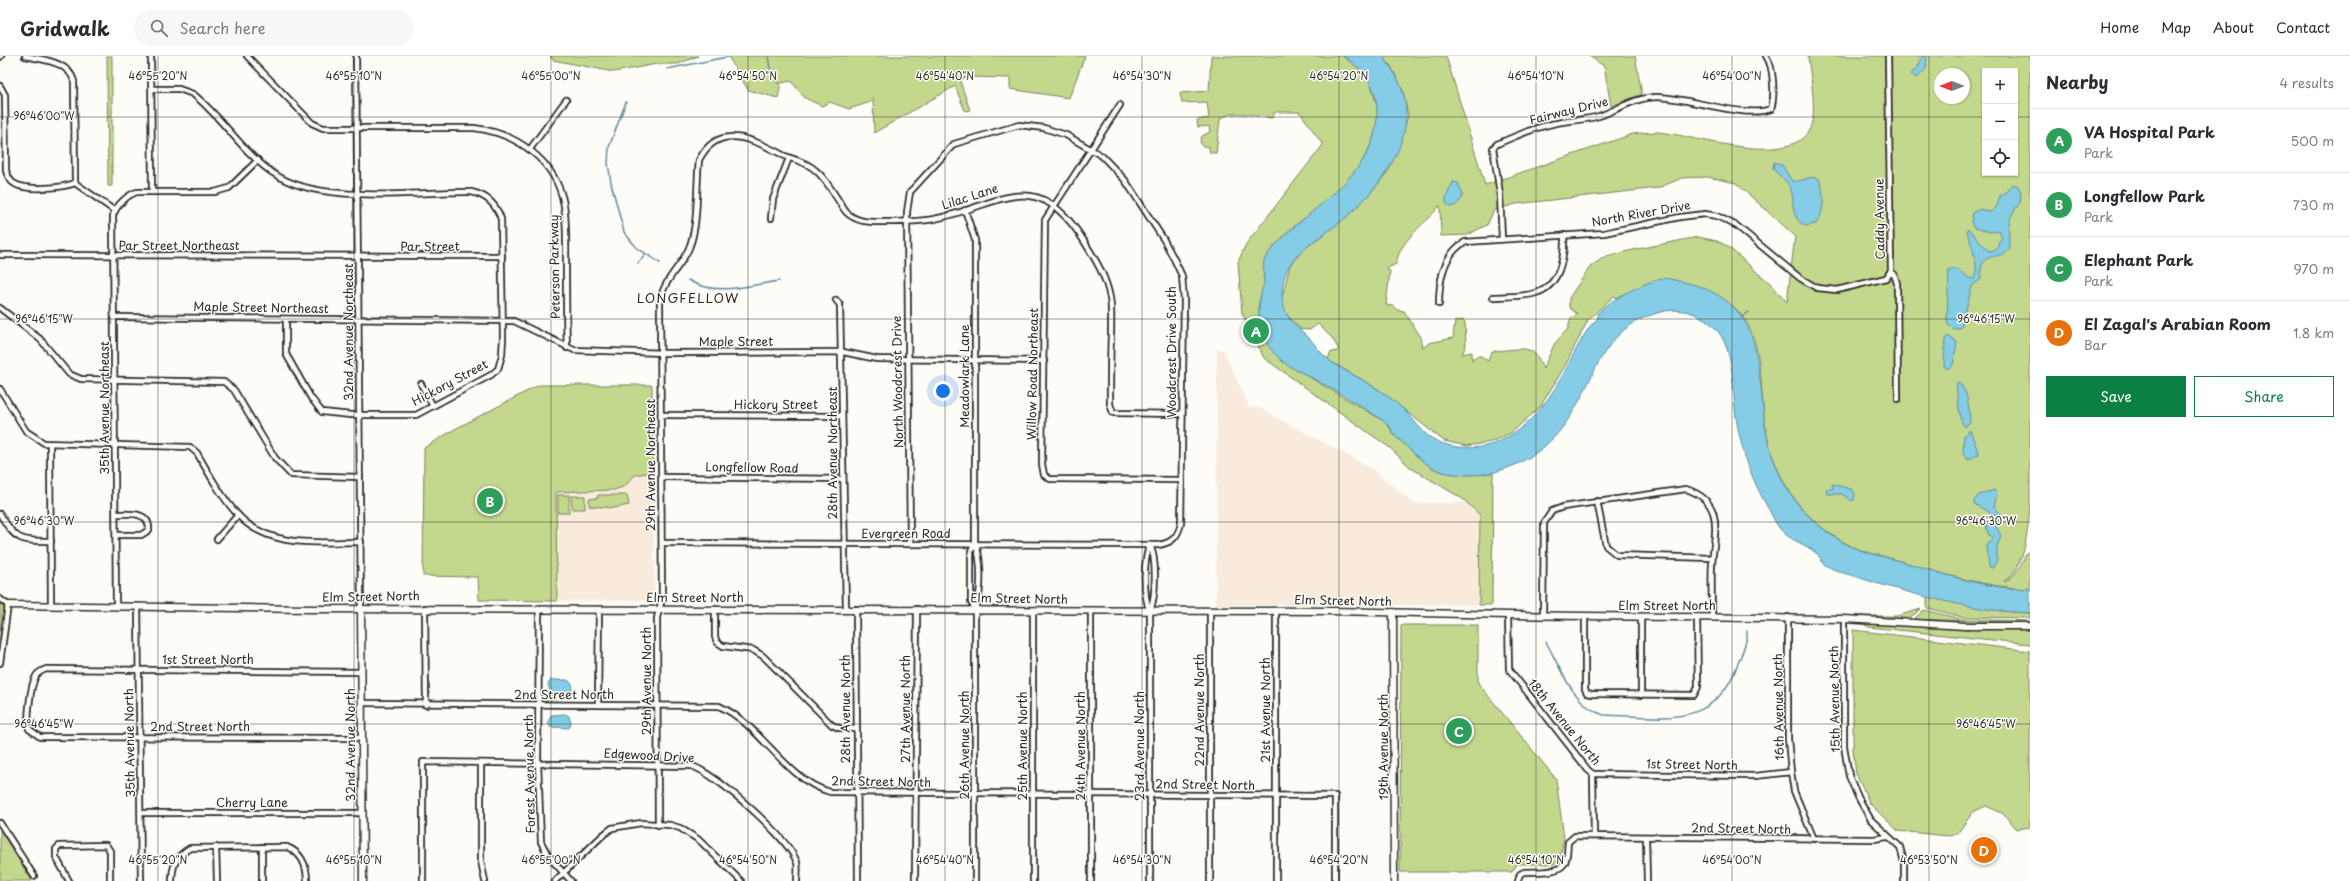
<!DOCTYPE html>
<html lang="en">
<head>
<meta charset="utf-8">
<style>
	body { margin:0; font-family:"Playpen Sans",sans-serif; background:#f7f7f7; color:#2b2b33 }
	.controls { position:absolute; right:12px; top:12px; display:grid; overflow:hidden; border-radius:0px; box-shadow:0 1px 3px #0004 }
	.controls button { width:36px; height:36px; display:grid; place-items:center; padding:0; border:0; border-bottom:1px solid #e1e1e2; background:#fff; color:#2b2b33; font:20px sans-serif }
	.compass { position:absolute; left:1934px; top:12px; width:36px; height:36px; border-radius:50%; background:#fff; box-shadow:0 1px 3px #0004; rotate:270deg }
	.you { position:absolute; left:943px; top:335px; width:14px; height:14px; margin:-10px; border:3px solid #fff; border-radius:50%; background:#1a73e8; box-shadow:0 0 0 6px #1a73e833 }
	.badge { display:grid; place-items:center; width:26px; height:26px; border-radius:50%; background:#0b8043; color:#fff; font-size:13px; font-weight:700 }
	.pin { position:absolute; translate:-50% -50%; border:2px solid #fff; box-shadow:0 1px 4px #0006 }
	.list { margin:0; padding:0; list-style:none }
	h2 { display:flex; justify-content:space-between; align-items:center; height:52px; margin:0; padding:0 16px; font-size:17px }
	h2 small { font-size:13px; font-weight:400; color:#7c7c81 }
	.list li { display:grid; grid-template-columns:26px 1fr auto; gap:12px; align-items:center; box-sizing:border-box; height:64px; padding:0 16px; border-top:1px solid #e1e1e2 }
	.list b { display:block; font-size:15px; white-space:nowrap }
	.list p { margin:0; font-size:13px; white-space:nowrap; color:#7c7c81 }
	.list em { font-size:13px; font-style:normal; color:#7c7c81 }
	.actions { display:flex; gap:8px; padding:12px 16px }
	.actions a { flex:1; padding:9px 0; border:1px solid #0b8043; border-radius:0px; text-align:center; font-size:14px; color:#0b8043 }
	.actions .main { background:#0b8043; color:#fff }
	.icon { flex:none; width:22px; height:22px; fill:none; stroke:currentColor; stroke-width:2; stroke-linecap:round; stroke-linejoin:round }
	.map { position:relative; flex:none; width:2030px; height:825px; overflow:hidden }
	header { display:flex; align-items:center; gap:24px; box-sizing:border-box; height:56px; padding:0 20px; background:#fff; border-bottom:1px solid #e1e1e2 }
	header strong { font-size:19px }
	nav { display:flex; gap:22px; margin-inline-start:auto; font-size:14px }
	.search { width:280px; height:36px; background:#f7f7f7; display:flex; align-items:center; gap:10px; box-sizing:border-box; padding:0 14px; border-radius:22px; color:#7c7c81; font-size:15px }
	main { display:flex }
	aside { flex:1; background:#fff }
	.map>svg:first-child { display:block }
	.built { fill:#f8ebdc }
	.green { fill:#c3d88d; stroke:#77825c; fill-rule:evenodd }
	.water { fill:#85cce6; stroke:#618c9b }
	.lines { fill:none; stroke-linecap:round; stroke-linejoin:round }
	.stream { stroke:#618c9b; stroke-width:1.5 }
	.street-casing { stroke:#2b2b2b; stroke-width:8 }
	.secondary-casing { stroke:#2b2b2b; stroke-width:9 }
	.street { stroke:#fdfcf7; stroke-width:4.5 }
	.secondary { stroke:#fdfcf7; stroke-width:6 }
	.ticks { fill:none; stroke:#2b2b2b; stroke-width:1; stroke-opacity:0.45 }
	.labels { text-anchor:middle; stroke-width:3; stroke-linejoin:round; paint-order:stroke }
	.street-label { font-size:12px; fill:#2b2b2b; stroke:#fdfcf7 }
	.neighbourhood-label { font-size:13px; letter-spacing:1px; fill:#2b2b2b; stroke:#fdfcf7 }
	.ticks-label { font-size:10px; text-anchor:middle; fill:#2b2b2b; stroke:#fdfcf7; stroke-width:3; stroke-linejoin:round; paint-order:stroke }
</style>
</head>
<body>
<header>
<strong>Gridwalk</strong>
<div class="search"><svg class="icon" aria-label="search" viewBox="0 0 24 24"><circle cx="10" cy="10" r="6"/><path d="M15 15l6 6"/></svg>Search here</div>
<nav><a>Home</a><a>Map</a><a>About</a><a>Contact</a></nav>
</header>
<main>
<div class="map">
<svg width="2030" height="825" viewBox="0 0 2030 825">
	<rect width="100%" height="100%" fill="#fdfcf7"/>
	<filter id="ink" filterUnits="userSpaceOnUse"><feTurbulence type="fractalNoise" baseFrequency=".025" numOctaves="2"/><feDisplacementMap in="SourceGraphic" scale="8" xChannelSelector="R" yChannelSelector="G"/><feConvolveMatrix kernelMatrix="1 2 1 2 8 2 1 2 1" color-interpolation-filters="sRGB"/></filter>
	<g filter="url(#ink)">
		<g class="built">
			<polygon points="1217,293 1223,294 1249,351 1259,352 1373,413 1413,447 1480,447 1479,549 1216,549"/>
			<polygon points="653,416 655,544 557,545 556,436 612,435 626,429 635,419"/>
		</g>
		<g class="green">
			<polygon points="107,0 112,0 112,130 108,130"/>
			<polygon points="550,0 698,0 678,8 657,8 614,16 553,4"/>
			<polygon points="728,0 1085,0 1069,42 1010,33 1010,22 965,21 960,25 970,54 965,55 955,30 874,77 873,41 871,46 849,53 830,46 822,50 805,42 791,25 781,27 778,42 748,34"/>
			<path d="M1211,0H1342L1360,14L1370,25L1378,54L1377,69L1372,86L1362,106L1346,126L1322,149L1289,174L1267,199L1263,221L1265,226L1258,250L1266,285L1282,305L1382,364L1391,373L1392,377C1404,387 1423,409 1437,414C1454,420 1476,420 1493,416L1492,549H1479L1480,459L1463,443L1411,412L1390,392L1264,302L1242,257L1238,206L1246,188L1323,89L1300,56H1275L1272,62C1254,61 1235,52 1220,63L1216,97H1210L1209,91L1202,90L1200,85L1202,80L1210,76L1209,70L1198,71L1197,64L1209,62L1207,46L1182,47L1180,37L1209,35Z"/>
			<path d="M1382,0H1446L1485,129L1633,78C1641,77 1650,76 1657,76C1693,78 1807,120 1813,61C1815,43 1810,18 1808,0H2030V451C2028,471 2025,515 2004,525L2005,526C2017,518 2021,510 2026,497L2030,496V533C1986,531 1946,519 1903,506C1886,500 1868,498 1851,490C1800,465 1770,417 1764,361C1760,328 1763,277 1735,252C1731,248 1721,247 1716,245C1697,237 1678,230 1659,223L1617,242L1614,240L1588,264L1565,310L1540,351L1511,377L1491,386L1467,390L1444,385L1378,333L1328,304L1330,297L1339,294L1333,283L1318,268L1310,274L1300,273L1287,259L1281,245L1290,209L1303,194L1350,158L1373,134L1389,114L1408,60L1403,35L1391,10ZM1985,15H2015V117H1985ZM1940,18H1964V42H1940ZM1708,121L1736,127L1795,180L1787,246L1771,228L1727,190L1717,185L1698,181L1628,195L1603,202L1590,211L1569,242V251L1577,258L1571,262L1568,273L1555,287L1543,313C1534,285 1520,294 1495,295L1491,297L1488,305L1481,300H1476L1472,304V296L1462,298L1466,289L1465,266L1463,264L1455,265L1453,282L1429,287L1423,292L1421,281L1404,255L1397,254L1393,250L1386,249L1390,215L1386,213L1396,208C1400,183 1425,169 1440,149L1441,180L1467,179L1487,169L1494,154L1516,148L1658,132L1682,122Z"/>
			<polygon points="1589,0 1635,0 1642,38 1611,50 1604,10"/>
			<polygon points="539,329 652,329 653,416 635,419 625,430 614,434 556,436 557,545 479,544 478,521 423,520 424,392 453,374"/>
			<rect x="558" y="439" width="11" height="18"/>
			<polygon points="598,439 627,439 629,449 613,452 589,450 589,443 598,442"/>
			<polygon points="571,440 585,440 585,453 572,453"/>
			<path d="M1927,540C1962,549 1995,556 2030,557V562L1962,561L1927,552Z"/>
			<path d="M0,545C9,555 2,574 0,586Z"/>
			<polygon points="1921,553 1908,563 1855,560 1897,560"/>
			<polygon points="1924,554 1961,563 2030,565 2030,567 1914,563"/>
			<polygon points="1861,567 2030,572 2030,588 1869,571"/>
			<polygon points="1401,569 1478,569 1478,627 1556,723 1564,782 1559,805 1554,808 1517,808 1512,816 1400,816"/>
			<polygon points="1853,574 2030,595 2030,771 2017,773 2002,757 1986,750 1973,756 1957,778 1949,780 1898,775 1870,748 1856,718 1853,694"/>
			<polygon points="0,774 32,825 0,825"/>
		</g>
		<g class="water">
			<path d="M1342,0H1382C1431,56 1397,114 1351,157C1332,175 1307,186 1291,207C1282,220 1279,243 1286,256C1290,266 1301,274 1308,281C1315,288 1320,297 1328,303C1334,309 1343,313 1350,317C1370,328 1391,340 1407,357C1414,364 1420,373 1427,379C1446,394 1477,395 1498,386C1533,370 1553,339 1570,305C1579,289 1585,274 1598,262L1597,258C1613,241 1637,231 1658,223C1664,221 1674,224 1680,225C1760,243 1756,293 1764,361C1767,390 1778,423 1797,447C1811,465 1831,481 1852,491C1869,498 1886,501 1903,506C1945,518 1985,533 2030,533V557C1974,555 1919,540 1866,524C1853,519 1835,516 1824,508C1821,505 1820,500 1816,497C1806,488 1791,485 1782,475C1775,468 1773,460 1768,452C1753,426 1742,397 1737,367C1730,331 1740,278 1697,259C1684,253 1670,253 1657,257C1598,274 1596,326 1565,368C1547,393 1521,410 1491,417C1475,420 1452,420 1437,414C1423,409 1404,387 1392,377L1391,372L1382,364C1359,348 1336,335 1312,322C1302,316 1289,312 1281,304C1276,300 1268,291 1266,285C1258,266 1257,254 1262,234C1262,231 1265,228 1264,225C1264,217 1261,207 1267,199C1305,150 1387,119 1376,44C1373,25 1359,8 1342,0Z"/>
			<polygon points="1923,0 1927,0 1926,13 1918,21 1913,21 1911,18 1918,11"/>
			<path d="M1774,106L1782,109L1792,125C1803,127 1809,118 1819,123C1825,137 1825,156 1816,168L1806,170C1788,162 1796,145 1790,131C1786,123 1777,119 1773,112Z"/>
			<path d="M1453,126L1458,127L1463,139C1462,144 1456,151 1450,151L1446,147V142Z"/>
			<path d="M2013,128L2018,130L2021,136L2020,147C2006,163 2008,172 2010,193C2000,206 1978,192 1981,223L1972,230L1962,269L1960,272L1954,273L1948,269L1947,263L1949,213H1957L1969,222L1974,223C1980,211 1971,188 1967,175L1968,173L1989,195L1996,194L1999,191L1998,186L2002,182L1999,175L1990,176L1974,172L1971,167L1973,157L1980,153L1991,156L1997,150L2000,140L2007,136Z"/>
			<polygon points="1948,280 1957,286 1953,309 1947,313 1944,310 1945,283"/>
			<path d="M1957,326C1969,332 1969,355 1970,367L1964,371C1960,366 1955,330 1957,326Z"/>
			<polygon points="1970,374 1979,398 1968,404 1963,398 1964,379"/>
			<polygon points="1832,428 1851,433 1855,438 1854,444 1852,445 1842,438 1827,438 1826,433 1833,433"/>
			<path d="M1994,434L1997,438L1994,450L2003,461L1995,468L2001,480L1997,490V504L1993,512L1989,511L1987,489L1992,483C1987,476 1984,472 1989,463L1997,462L1996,460L1974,448V445L1979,439Z"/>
			<polygon points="551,624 568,624 573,629 570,639 551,640 548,628"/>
			<polygon points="565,658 569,660 571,667 569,672 550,671 548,666 551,659"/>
		</g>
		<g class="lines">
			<g class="stream">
				<polyline points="768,0 771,19 779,28"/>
				<polyline points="667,13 732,0"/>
				<polyline points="626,46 609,91 608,107 611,127 624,176 637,192 660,207"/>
				<polyline points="638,207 646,198"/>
				<path d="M688,224C716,241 749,229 779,225"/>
				<polyline points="1741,262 1749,256"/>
				<path d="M1546,586C1560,611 1574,651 1604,659C1661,660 1713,675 1737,610C1741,599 1748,586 1747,575"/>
			</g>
			<defs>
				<g id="street">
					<path d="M25,0C43,4 68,5 74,25L75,127L115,155"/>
					<polyline points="151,0 152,136"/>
					<path d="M247,0L312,67L323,72H474C516,77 556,104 564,149C567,169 566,190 566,210C566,237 566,264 567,292"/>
					<polyline points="356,0 361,553"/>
					<polyline points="1888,0 1891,214 1889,218"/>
					<polyline points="0,1 1,0"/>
					<path d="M0,30L5,39L6,115C8,120 10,126 15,128C27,135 62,132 75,127"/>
					<path d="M152,33H179L193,38C222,61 242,96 273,117C320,150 414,135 471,136C487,139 496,148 501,163L503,282L502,299L498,313L491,319L416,359H351L322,356L311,342L286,298V263"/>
					<polyline points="1120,49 1045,164 1042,408 1044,419 1050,423 1181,424"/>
					<polyline points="530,93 566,44"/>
					<path d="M965,154L975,184V488C982,501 982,540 975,553V825"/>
					<polyline points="771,162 773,143 789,102"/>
					<path d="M1502,183L1500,138L1493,92L1497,88C1514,81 1530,73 1548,69C1565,64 1583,65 1599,60C1620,53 1635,41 1657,41C1687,41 1744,63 1771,53C1775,40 1774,11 1766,0"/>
					<polyline points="0,199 502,200"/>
					<polyline points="1889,218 1894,218 1897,227 1898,343"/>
					<path d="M1493,241C1507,240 1523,241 1536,237C1560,230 1565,200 1564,179"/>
					<polyline points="836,244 840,249 846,553"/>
					<path d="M1439,248C1439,226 1443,198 1465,186L1604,177L1680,161L1705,158L1717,160L1737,170L1800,222L1817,232L1837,234L1886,222L1889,218"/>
					<polyline points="0,252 40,283 69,318 81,323 224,326 234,334 275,402 291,419 360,421"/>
					<polyline points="114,261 514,265 574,294 666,297 843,296 877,303 1044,305"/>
					<polyline points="421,328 433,350"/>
					<path d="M0,333L26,375L44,387L190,391L197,397C209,418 221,440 237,458C268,493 319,486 361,486"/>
					<polyline points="661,359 842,360"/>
					<polyline points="50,389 51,550"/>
					<polyline points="662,421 843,423"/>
					<polyline points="1597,445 1606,490 1617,499 1712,502"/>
					<path d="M0,458C16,485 20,485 51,485"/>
					<path d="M116,479H141L149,474C150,455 129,458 116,458"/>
					<polyline points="217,483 238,459"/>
					<path d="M662,487L1158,489C1172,487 1178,481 1181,467L1184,244L1182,220L1175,205L1164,184L1125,124L1102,100L1066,79L1044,72L1019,69L954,88L910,136L907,156L910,487"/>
					<polyline points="975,488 971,495 971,546 975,553"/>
					<polyline points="0,543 8,549 0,607"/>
					<path d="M116,549L113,159C117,149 127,139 137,136H215L229,132L258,104"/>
					<polyline points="138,550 141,825"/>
					<polyline points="425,552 426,649"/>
					<polyline points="539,552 538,707 541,786 549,801 571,825"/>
					<polyline points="715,553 715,581 717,586 723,590 753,594 763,600 832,669 839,672 856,673"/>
					<polyline points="856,553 858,825"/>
					<polyline points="1033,554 1033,825"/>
					<path d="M1150,555C1143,541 1143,503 1150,489"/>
					<polyline points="1276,555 1276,825"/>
					<polyline points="1508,559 1509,613 1588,714 1593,718"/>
					<path d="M1543,559L1544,467L1552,455L1563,451L1686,433C1726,446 1714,477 1712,508C1711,526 1712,544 1712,561"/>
					<polyline points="1585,560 1585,633 1587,637 1592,638 1694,639 1698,631 1697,561"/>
					<polyline points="1788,561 1788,683 1791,716 1794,735 1814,783"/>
					<polyline points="1844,563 1844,690 1849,720 1858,741 1871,764 1900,791 1904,806 1904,825"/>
					<polyline points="1641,639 1641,561"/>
					<path d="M362,647L719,650C762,669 784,723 830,736L1335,740V825"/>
					<polyline points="598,649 599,553"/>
					<path d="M362,682L40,681L29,673C27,663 30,630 36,620C38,616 42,615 46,613L362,616"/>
					<polyline points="481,707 481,805 485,825"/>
					<polyline points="1593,718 1755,720 1791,716"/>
					<polyline points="1593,718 1594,780"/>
					<polyline points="141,757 363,757"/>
					<polyline points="0,767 34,820"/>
					<path d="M658,769L657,562L662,543L660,248C662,224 680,213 689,192C699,168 696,131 699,104C719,64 756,85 785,100C793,103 801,105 808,109C825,118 835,141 846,156C857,167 871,166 886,166C902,166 918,166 934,163C1000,150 1035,107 1084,185C1095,203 1106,220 1110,242C1112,254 1111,267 1111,278C1110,302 1110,325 1110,348L1113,357L1182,358"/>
					<polyline points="1646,782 1647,825"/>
					<polyline points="216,791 217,825"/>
					<polyline points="262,791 262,825"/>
					<polyline points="69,825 56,801 56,793 59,790 106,789 110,795 110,825"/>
					<path d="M172,825C172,810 176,800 190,792L287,791C302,797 307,809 307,825"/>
					<path d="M423,825V706L692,710C716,718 786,780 796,804C799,809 797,819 797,825"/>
					<polyline points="555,825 603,779 612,772 641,767 670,769 680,772 699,784 741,825"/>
					<polyline points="915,825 917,553"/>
					<polyline points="1091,825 1091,554"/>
					<path d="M1150,825V555C1156,540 1157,503 1150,489"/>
					<polyline points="1210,825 1210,555"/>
					<path d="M1518,825L1520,818L1524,816C1534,815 1558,818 1564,808C1568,803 1567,793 1568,786L1575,780L1874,783L1887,781"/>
				</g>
				<g id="secondary">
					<polyline points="8,549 311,553 1332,555 1508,559 1844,563 1965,570 2030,570"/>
					<polyline points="361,553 363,825"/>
					<polyline points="1393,556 1394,825"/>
				</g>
			</defs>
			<use href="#street" class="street-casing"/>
			<use href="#secondary" class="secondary-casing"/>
			<use href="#street" class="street"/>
			<use href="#secondary" class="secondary"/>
		</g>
	</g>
	<path class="ticks" d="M158,0V825M354,0V825M551,0V825M748,0V825M945,0V825M1142,0V825M1339,0V825M1536,0V825M1732,0V825M1929,0V825M0,61H1985M2015,61H2030M0,263H2030M0,466H2030M0,668H2030"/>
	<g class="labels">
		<g class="street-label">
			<text transform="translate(1569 55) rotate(-14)" y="4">Fairway Drive</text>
			<text transform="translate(970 141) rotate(-18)" y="4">Lilac Lane</text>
			<text transform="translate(1641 158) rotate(-10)" y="4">North River Drive</text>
			<text transform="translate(1880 163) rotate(-91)" y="4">Caddy Avenue</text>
			<text x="179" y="194">Par Street Northeast</text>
			<text x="430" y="195">Par Street</text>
			<text transform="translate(555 211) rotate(-91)" y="4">Peterson Parkway</text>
			<text transform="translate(261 252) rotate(1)" y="4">Maple Street Northeast</text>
			<text transform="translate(349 276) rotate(-90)" y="4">32nd Avenue Northeast</text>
			<text x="736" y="290">Maple Street</text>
			<text transform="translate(1172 296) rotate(-90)" y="4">Woodcrest Drive South</text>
			<text transform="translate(1033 318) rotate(-89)" y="4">Willow Road Northeast</text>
			<text transform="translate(965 320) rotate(-90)" y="4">Meadowlark Lane</text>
			<text transform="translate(898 326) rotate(-91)" y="4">North Woodcrest Drive</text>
			<text transform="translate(450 327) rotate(-28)" y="4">Hickory Street</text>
			<text x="776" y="353">Hickory Street</text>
			<text transform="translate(105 352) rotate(-90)" y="4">35th Avenue Northeast</text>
			<text transform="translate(833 397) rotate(-90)" y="4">28th Avenue Northeast</text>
			<text transform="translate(651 409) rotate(-90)" y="4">29th Avenue Northeast</text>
			<text transform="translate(752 412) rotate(1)" y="4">Longfellow Road</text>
			<text x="906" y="482">Evergreen Road</text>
			<text transform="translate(371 541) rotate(-1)" y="4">Elm Street North</text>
			<text x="695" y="546">Elm Street North</text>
			<text transform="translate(1019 543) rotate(1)" y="4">Elm Street North</text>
			<text transform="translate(1343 545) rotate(1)" y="4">Elm Street North</text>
			<text x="1667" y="554">Elm Street North</text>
			<text x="208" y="608">1st Street North</text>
			<text transform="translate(647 625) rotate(-90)" y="4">29th Avenue North</text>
			<text x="564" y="643">2nd Street North</text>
			<text transform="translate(1835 643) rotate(-91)" y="4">15th Avenue North</text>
			<text transform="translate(1779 651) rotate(-91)" y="4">16th Avenue North</text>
			<text transform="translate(846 653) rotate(-90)" y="4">28th Avenue North</text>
			<text transform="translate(906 653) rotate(-90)" y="4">27th Avenue North</text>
			<text transform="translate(1200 654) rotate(-90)" y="4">22nd Avenue North</text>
			<text transform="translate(1266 654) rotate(-90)" y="4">21st Avenue North</text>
			<text transform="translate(1564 666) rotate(51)" y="4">18th Avenue North</text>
			<text x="200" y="675">2nd Street North</text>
			<text transform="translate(130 687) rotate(-91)" y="4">35th Avenue North</text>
			<text transform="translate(351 689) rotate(-90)" y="4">32nd Avenue North</text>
			<text transform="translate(965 689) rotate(-90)" y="4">26th Avenue North</text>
			<text transform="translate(1023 690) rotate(-90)" y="4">25th Avenue North</text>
			<text transform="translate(1081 690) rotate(-90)" y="4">24th Avenue North</text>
			<text transform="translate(1140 690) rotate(-90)" y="4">23rd Avenue North</text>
			<text transform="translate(1384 691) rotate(-90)" y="4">19th Avenue North</text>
			<text transform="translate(649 700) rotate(3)" y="4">Edgewood Drive</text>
			<text transform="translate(1692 709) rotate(1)" y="4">1st Street North</text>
			<text transform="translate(530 718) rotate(-91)" y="4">Forest Avenue North</text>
			<text transform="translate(881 726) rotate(1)" y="4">2nd Street North</text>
			<text transform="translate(1205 729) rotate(1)" y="4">2nd Street North</text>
			<text x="252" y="751">Cherry Lane</text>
			<text transform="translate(1741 773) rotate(1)" y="4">2nd Street North</text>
		</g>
		<g class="neighbourhood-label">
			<text x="688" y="247">LONGFELLOW</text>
		</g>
	</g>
	<g class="ticks-label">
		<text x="158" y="24">46°55'20"N</text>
		<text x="354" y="24">46°55'10"N</text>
		<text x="551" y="24">46°55'00"N</text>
		<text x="748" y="24">46°54'50"N</text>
		<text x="945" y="24">46°54'40"N</text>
		<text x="1142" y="24">46°54'30"N</text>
		<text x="1339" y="24">46°54'20"N</text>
		<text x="1536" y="24">46°54'10"N</text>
		<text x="1732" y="24">46°54'00"N</text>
		<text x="44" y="64">96°46'00"W</text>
		<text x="1986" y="267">96°46'15"W</text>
		<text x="44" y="267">96°46'15"W</text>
		<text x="1986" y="469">96°46'30"W</text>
		<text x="44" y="469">96°46'30"W</text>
		<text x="1986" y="672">96°46'45"W</text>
		<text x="44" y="672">96°46'45"W</text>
		<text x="158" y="808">46°55'20"N</text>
		<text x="354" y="808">46°55'10"N</text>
		<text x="551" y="808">46°55'00"N</text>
		<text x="748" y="808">46°54'50"N</text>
		<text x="945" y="808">46°54'40"N</text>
		<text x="1142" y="808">46°54'30"N</text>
		<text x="1339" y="808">46°54'20"N</text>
		<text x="1536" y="808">46°54'10"N</text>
		<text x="1732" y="808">46°54'00"N</text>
		<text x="1929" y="808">46°53'50"N</text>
	</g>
</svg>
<div class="controls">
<button>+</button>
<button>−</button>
<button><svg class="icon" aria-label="locate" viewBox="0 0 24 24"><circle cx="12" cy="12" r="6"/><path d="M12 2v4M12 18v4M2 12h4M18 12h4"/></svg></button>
</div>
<svg class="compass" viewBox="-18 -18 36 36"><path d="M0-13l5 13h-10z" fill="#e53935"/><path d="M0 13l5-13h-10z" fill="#7c7c81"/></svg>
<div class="you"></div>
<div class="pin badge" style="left:1256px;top:275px;background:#2e9e5b">A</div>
<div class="pin badge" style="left:490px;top:445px;background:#2e9e5b">B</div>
<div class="pin badge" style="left:1459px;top:675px;background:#2e9e5b">C</div>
<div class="pin badge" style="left:1984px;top:794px;background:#e8710a">D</div>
</div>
<aside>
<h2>Nearby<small>4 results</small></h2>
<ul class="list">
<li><span class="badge" style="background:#2e9e5b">A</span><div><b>VA Hospital Park</b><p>Park</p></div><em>500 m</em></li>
<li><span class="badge" style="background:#2e9e5b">B</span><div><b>Longfellow Park</b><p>Park</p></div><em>730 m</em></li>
<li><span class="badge" style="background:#2e9e5b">C</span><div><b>Elephant Park</b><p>Park</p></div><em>970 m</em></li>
<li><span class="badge" style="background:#e8710a">D</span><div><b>El Zagal's Arabian Room</b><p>Bar</p></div><em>1.8 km</em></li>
</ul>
<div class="actions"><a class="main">Save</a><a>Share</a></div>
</aside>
</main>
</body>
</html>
